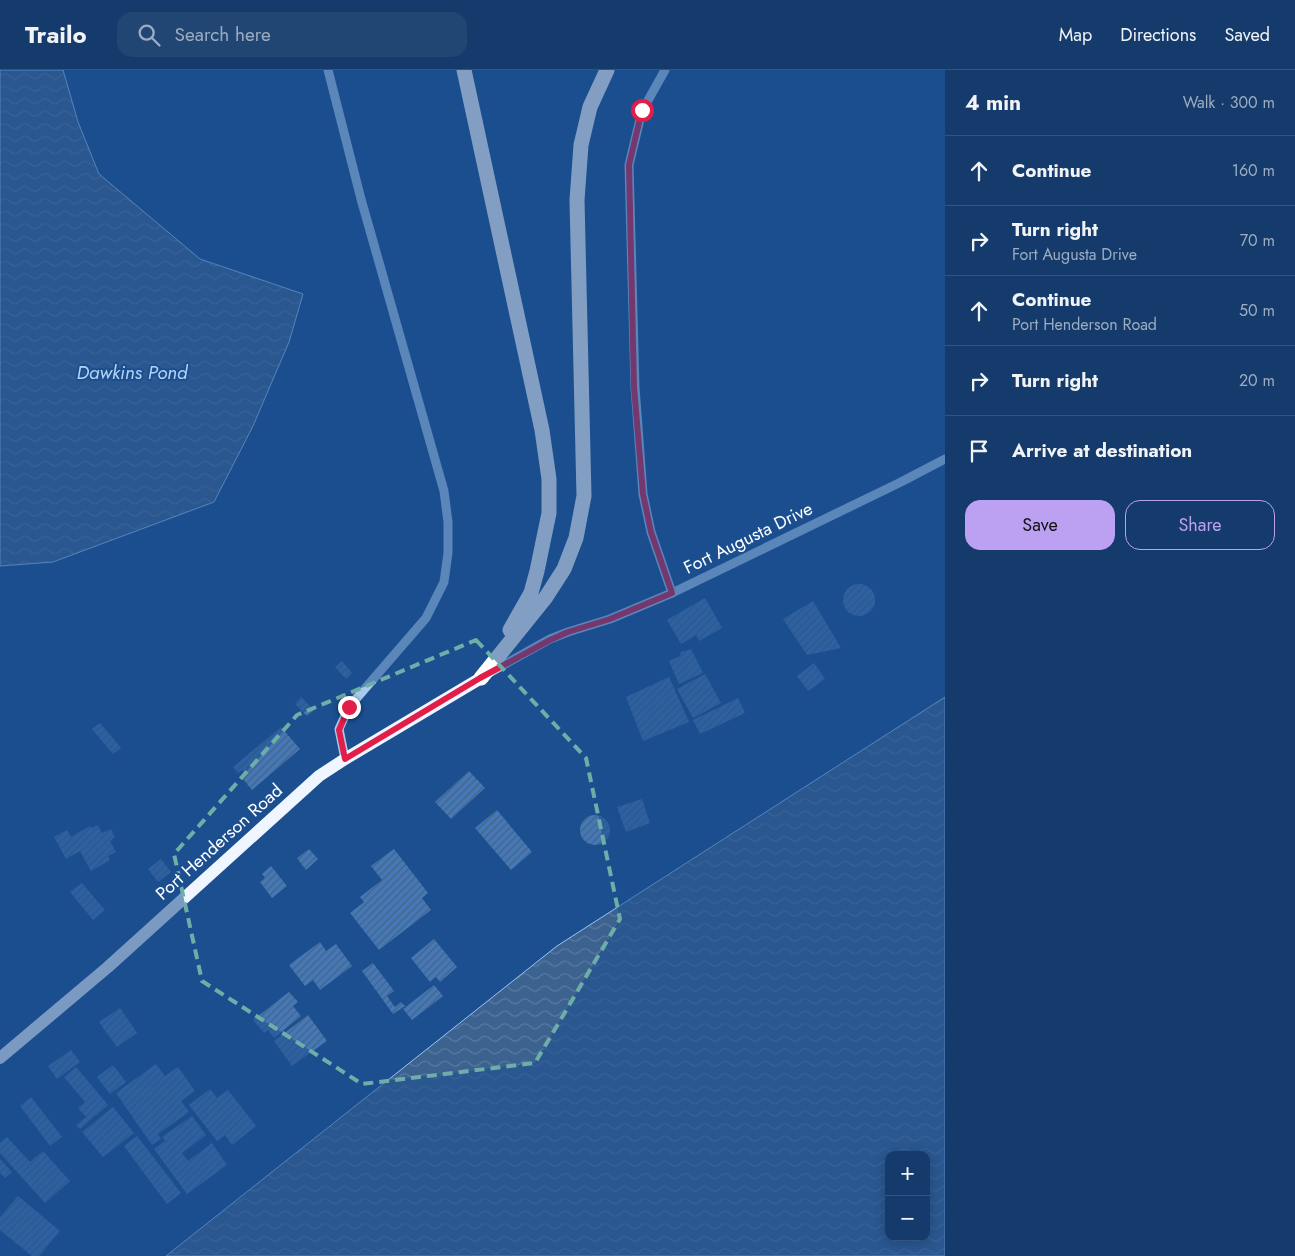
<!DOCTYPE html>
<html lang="en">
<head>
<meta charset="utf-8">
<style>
	body { margin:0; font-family:Jost,sans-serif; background:#214673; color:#f1f3f6 }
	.controls { position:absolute; right:15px; bottom:15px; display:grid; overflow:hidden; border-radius:10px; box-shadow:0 2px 12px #0003 }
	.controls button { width:45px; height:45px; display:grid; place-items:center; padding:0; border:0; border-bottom:1px solid #33557e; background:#143b6b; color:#f1f3f6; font:25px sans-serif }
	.stop { position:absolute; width:15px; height:15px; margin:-11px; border:4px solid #e11d48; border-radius:50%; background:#fff }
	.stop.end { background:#e11d48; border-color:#fff; box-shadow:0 1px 5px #0008 }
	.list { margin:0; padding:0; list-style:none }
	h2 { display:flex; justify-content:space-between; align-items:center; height:65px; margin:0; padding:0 20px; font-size:21px }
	h2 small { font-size:16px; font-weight:400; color:#9dadc1 }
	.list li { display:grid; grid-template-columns:32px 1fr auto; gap:15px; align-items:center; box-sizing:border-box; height:70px; padding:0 20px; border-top:1px solid #33557e }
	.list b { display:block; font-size:19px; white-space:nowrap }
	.list p { margin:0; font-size:16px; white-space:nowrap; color:#9dadc1 }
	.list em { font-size:16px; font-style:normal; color:#9dadc1 }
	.actions { display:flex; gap:10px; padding:15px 20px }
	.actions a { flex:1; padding:11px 0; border:1px solid #bca0f2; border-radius:15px; text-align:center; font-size:18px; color:#bca0f2 }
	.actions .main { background:#bca0f2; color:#111 }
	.icon { flex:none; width:28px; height:28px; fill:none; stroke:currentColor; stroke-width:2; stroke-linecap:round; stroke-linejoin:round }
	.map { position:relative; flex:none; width:945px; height:1186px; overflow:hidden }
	header { display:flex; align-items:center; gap:30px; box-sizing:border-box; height:70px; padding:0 25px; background:#143b6b; border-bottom:1px solid #33557e }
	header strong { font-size:24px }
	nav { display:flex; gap:28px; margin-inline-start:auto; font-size:18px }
	.search { width:350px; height:45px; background:#214673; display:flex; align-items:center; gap:12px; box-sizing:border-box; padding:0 18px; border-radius:15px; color:#9dadc1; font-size:19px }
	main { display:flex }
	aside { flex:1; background:#143b6b }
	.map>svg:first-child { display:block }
	.water { fill:url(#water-waves); stroke:#9cc4f0; fill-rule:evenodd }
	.building { fill:url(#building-hatch) }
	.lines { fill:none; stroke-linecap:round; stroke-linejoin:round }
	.minor { stroke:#a9c9ee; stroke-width:9 }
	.major { stroke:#f0f6ff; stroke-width:12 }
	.highway { stroke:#fff; stroke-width:15 }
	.route { stroke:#e11d48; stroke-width:6 }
	.marked { fill:none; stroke:#6fada8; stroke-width:4; stroke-dasharray:10 6; stroke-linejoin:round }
	.labels { text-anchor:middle; stroke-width:4; stroke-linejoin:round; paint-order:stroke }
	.street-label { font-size:18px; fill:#fff; stroke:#1b4f8f }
	.water-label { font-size:19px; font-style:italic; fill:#b5d3f5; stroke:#1b4f8f }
</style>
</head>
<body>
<header>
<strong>Trailo</strong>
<div class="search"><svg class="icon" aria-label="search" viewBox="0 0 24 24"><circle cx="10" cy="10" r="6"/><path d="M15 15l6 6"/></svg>Search here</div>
<nav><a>Map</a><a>Directions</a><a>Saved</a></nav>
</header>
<main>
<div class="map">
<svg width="945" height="1186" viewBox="0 0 945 1186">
	<defs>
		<pattern id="water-waves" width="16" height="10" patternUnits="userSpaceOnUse" patternTransform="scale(1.25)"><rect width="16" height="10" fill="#3c6290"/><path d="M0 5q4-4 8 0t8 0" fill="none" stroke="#597aa1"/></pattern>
		<pattern id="building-hatch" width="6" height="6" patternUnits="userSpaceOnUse" patternTransform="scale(1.25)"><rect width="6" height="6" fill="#4478b7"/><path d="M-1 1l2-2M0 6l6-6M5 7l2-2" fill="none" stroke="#486282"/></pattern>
	</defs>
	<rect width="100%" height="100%" fill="#1b4f8f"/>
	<g class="water">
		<polygon points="0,0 63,0 78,52 99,104 200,189 303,224 289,272 253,356 214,432 53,492 0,496"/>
		<path d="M945,627V1186H166L557,876ZM889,1085H926V1167H889Z"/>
	</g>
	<g class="building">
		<circle cx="859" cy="530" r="16"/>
		<polygon points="705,528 722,558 699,571 696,565 681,574 667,550"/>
		<polygon points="813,531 841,578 807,585 783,549"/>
		<polygon points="691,579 703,603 679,614 669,591 680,586 681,582"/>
		<polygon points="342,591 352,603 346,609 335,597"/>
		<polygon points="814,593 825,609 808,621 797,606"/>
		<polygon points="705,604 721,633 693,648 677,619"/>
		<polygon points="669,607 689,652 643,671 626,627"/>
		<polygon points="301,627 314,640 307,646 295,634"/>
		<polygon points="738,628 745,643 700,664 693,650"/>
		<polygon points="100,653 121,678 113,684 92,659"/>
		<polygon points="281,657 300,679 252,720 243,709 247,705 242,700 238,703 233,697"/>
		<polygon points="469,701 485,718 451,749 435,732"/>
		<polygon points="642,729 650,753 626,762 617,737"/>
		<polygon points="497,740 532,782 511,800 475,758"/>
		<circle cx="595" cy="760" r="15"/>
		<polygon points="98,755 102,763 111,759 115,767 110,771 116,782 108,786 110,790 91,801 80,781 66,789 54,767 67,760 71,767 90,756 92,758"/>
		<polygon points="309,779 318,789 306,800 297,788"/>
		<polygon points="394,779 428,823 422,828 431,840 379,880 350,843 364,832 360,827 382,810 371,796"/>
		<polygon points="161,789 171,802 158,812 148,799"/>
		<polygon points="271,796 287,816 272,828 260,812 265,808 262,804"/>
		<polygon points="82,813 105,840 93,850 70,822"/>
		<polygon points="434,869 457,897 440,912 436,907 430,912 411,888"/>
		<polygon points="320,872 326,881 336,874 352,896 320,920 313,910 305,916 289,895"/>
		<polygon points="373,893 394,921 387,926 395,937 401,932 405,936 393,944 362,901"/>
		<polygon points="434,915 443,926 412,950 403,939"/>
		<polygon points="289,922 298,932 293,936 301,946 274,968 268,960 264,963 253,950"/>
		<polygon points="120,938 137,963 117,977 99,952"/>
		<polygon points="308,945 327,971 292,996 274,971"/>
		<polygon points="71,980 80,992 57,1009 48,996"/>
		<polygon points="156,994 165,1006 178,997 195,1021 181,1031 189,1042 158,1064 161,1069 152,1075 116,1023"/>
		<polygon points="113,995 126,1012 110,1024 97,1007"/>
		<polygon points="76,997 108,1035 80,1059 76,1055 86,1047 78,1038 85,1032 64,1007"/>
		<polygon points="210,1019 217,1028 228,1020 256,1056 232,1075 225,1065 217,1071 189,1035"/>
		<polygon points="31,1027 62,1067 50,1076 20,1036"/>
		<polygon points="113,1037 134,1063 103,1087 82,1062"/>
		<polygon points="192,1046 206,1065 182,1083 188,1091 212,1073 227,1095 187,1124 154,1079 165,1071 162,1067"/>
		<polygon points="137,1066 181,1123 167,1134 124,1076"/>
		<polygon points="7,1067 30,1092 43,1081 70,1111 45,1133 0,1083 0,1073"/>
		<polygon points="0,1089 12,1102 5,1108 0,1103"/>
		<polygon points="18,1126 60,1161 39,1186 32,1186 0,1160 0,1147"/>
	</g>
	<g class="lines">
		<g class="minor">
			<polyline points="328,0 361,129 444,421 448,452 448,483 444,512 426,548 349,637 339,659 345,689"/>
			<polyline points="665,0 642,41 629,95 635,317 643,424 651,462 672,523"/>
			<polyline points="489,603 550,569 568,562 610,549 672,523 901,412 945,389"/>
		</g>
		<polyline class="major" points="0,988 108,897 319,706 345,689 481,608"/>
		<g class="highway">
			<polyline points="464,0 542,360 549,409 549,443 537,501 531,523 510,560"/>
			<polyline points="481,608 546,527 564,499 576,468 584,426 577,130 581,75 590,37 607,0"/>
		</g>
	</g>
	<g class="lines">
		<polyline class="route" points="349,637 339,660 345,689 480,608 550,570 568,562 610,549 672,523 651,462 643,424 634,317 629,95 642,40"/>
	</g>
	<path d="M0 0H945V1186H0ZM476,570L586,688L620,849L535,993L362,1014L202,911L174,784L297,645Z" fill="#1b4f8f" fill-opacity=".55" fill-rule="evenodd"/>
	<path class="marked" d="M476,570L586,688L620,849L535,993L362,1014L202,911L174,784L297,645Z"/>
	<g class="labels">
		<g class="street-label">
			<text transform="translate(748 468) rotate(-26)" y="6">Fort Augusta Drive</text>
			<text transform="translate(219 772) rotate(-42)" y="6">Port Henderson Road</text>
		</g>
		<g class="water-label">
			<text x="132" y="309">Dawkins Pond</text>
		</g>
	</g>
</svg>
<div class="controls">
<button>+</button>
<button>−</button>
</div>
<div class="stop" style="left:642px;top:40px"></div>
<div class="stop end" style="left:349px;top:637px"></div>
</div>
<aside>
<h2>4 min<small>Walk · 300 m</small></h2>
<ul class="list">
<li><svg class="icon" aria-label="ahead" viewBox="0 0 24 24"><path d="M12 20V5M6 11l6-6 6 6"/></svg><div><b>Continue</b></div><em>160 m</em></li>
<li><svg class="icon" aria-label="right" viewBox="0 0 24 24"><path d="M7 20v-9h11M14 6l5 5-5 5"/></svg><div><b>Turn right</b><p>Fort Augusta Drive</p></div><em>70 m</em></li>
<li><svg class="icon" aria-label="ahead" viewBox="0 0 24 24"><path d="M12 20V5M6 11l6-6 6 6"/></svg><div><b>Continue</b><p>Port Henderson Road</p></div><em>50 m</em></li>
<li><svg class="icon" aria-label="right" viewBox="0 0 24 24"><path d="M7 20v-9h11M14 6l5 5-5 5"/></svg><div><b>Turn right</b></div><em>20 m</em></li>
<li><svg class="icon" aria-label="arrive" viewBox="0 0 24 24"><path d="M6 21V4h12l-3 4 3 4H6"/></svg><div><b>Arrive at destination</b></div></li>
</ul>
<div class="actions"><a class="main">Save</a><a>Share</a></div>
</aside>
</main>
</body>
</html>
